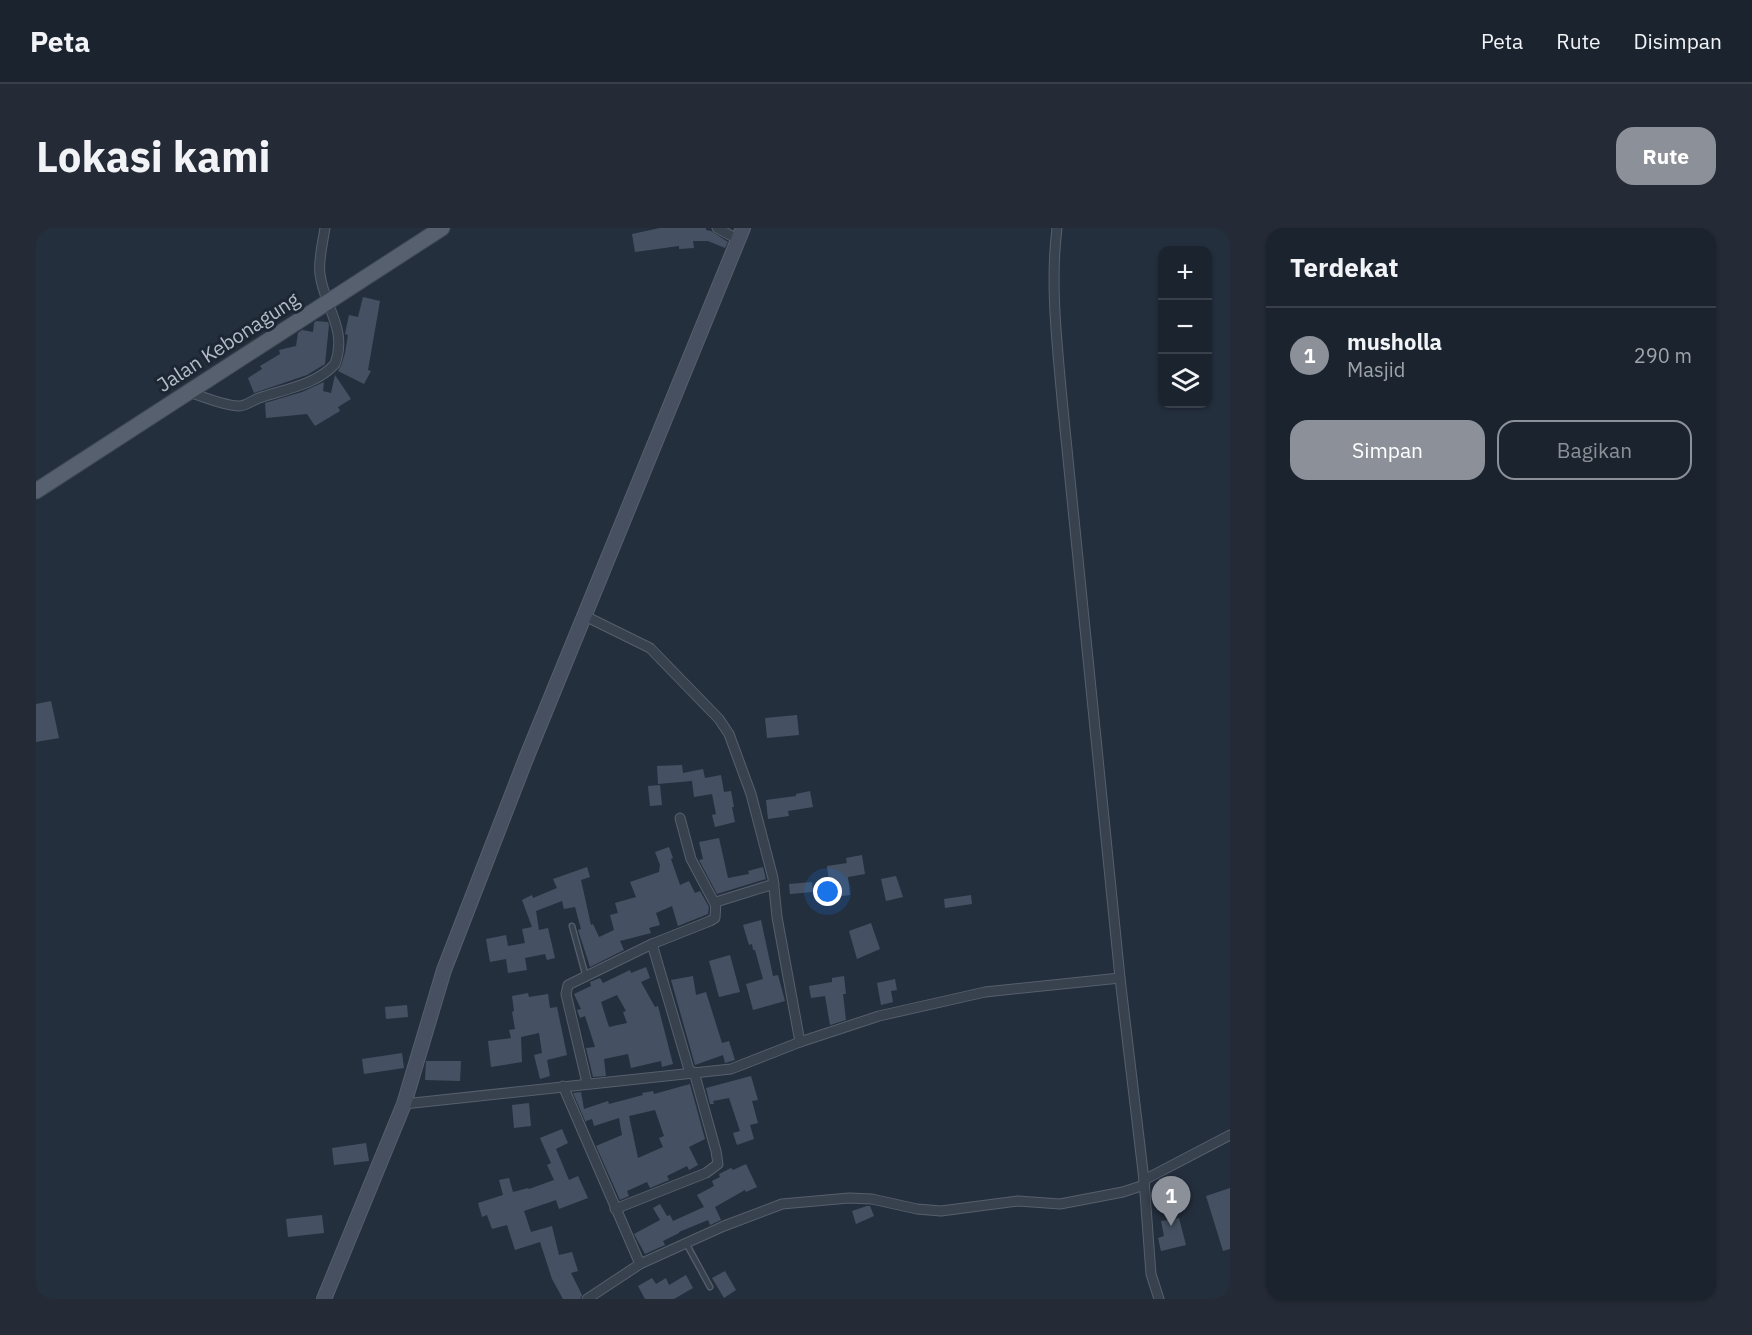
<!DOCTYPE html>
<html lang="id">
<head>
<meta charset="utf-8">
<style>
	body { margin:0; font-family:"IBM Plex Sans",sans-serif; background:#242b36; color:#f1f3f6 }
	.controls { position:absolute; right:18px; top:18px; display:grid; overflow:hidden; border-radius:12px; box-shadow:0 2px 4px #0004 }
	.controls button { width:54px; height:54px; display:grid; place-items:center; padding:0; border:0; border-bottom:2px solid #39404a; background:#1b232e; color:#f1f3f6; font:30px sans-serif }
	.you { position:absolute; left:792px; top:664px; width:21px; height:21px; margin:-15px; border:4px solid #fff; border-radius:50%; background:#1a73e8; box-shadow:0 0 0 9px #1a73e833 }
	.badge { display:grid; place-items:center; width:39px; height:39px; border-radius:50%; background:#8c9099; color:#fff; font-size:20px; font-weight:700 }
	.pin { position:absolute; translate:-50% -50px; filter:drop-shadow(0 2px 3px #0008) }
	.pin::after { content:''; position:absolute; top:32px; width:21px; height:18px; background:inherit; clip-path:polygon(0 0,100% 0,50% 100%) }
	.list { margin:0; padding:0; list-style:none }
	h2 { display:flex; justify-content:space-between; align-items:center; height:78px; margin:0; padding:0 24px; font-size:26px }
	h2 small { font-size:20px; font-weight:400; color:#a0a4aa }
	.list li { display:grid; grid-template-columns:39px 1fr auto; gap:18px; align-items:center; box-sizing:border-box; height:96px; padding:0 24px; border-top:2px solid #39404a }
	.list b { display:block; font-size:22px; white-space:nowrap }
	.list p { margin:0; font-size:20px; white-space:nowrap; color:#a0a4aa }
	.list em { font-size:20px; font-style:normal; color:#a0a4aa }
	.actions { display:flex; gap:12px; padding:18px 24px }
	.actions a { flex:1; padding:14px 0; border:2px solid #8c9099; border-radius:18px; text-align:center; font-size:21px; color:#8c9099 }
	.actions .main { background:#8c9099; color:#fff }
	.icon { flex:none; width:33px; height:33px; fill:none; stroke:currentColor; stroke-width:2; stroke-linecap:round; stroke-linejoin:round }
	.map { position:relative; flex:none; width:1194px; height:1071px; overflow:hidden; border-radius:18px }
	header { display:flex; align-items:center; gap:36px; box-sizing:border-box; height:84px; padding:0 30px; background:#1b232e; border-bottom:2px solid #39404a }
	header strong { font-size:28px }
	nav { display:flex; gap:33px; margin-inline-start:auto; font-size:21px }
	.intro { display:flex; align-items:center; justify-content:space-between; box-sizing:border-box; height:144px; padding:0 36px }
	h1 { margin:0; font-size:42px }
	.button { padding:15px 27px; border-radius:18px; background:#8c9099; color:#fff; font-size:21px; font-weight:700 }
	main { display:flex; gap:36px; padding:0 36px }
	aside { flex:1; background:#1b232e; border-radius:18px; box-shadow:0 2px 4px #0004 }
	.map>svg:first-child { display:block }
	.building { fill:#455162; fill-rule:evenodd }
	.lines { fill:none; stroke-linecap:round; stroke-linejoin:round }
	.lane-casing { stroke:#565f6c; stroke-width:7 }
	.street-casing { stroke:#565f6c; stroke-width:11 }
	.secondary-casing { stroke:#565f6c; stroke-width:16 }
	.primary-casing { stroke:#414a57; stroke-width:17 }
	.lane { stroke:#38414e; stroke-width:4.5 }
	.street { stroke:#38414e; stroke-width:9 }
	.secondary { stroke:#465061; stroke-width:14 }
	.primary { stroke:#56606e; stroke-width:15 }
	.labels { text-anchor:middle; stroke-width:6; stroke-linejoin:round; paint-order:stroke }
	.street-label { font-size:20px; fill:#b4bcc9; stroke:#1d2633 }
</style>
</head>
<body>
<header>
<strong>Peta</strong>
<nav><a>Peta</a><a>Rute</a><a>Disimpan</a></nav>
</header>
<div class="intro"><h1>Lokasi kami</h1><a class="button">Rute</a></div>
<main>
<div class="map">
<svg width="1194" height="1071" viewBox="0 0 1194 1071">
	<rect width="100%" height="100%" fill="#242f3e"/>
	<g class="building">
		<polygon points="624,0 670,0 670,2 675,3 692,14 689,20 672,13 657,13 658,20 643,21 643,18 599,24 596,6"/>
		<polygon points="327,69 344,73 332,142 335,143 328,156 302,143 305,138 309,125 312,107 309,106 313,87 322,89"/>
		<polygon points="280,93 292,94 293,97 289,136 271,147 218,165 212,150 226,141 224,138 244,126 243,122 260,118 262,105 266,102 277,104 278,95"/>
		<polygon points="299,147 315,171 302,179 304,183 279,198 271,186 230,190 229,175 266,164 288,154 287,163 295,165"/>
		<polygon points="15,473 23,510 0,514 0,476"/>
		<polygon points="761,487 763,507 731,510 729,490"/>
		<polygon points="646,537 647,545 667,541 669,550 685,547 688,564 695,563 698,579 696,579 699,594 679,599 676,587 680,586 676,566 658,569 656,553 622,556 621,538"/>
		<polygon points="624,557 626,577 614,578 612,558"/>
		<polygon points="774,563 777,579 752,583 753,588 732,591 730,572 760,568 760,566"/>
		<polygon points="683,610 692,650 713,646 712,643 727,639 730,651 681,666 663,632 667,631 663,614"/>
		<polygon points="633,619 637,630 635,631 644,657 653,653 659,665 664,663 673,679 672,686 642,698 636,678 620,685 624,697 613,700 615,705 584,713 588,722 554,739 542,702 545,701 539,679 528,681 526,673 500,683 503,702 512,700 519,730 511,732 509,726 489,730 491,742 472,745 470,731 454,734 450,711 470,707 472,718 489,715 486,701 496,699 486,672 496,667 497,670 521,660 517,651 551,639 554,649 545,652 555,697 557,696 563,709 578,702 574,687 582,685 579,675 600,669 594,654 623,644 624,637 619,624"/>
		<polygon points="826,627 829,646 812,649 814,667 799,669 797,653 793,654 791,638 811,635 810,630"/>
		<polygon points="860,648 867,669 850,673 845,651"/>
		<polygon points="776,654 777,664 754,666 753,656"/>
		<polygon points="935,667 936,676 909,680 908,671"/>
		<polygon points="725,692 737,748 742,747 749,773 717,782 710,756 727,751 719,722 717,722 716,716 713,717 707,697"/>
		<polygon points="835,695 844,721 821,731 813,703"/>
		<polygon points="694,727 704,764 683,769 673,733"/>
		<path d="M610,739L614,750L605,754L619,779L622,778L637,836L626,839L625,833L595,840L592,826L568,831L570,848L557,849L550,820L559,819L549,788L544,790L541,782L545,781L538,766L555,758L554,754L564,750L567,755L594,742L595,745ZM581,767L590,783L587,784L591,795L573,799L565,774Z"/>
		<polygon points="657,748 660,767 670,764 686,815 693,813 699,832 689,835 687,827 659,837 635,752"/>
		<polygon points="808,748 810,766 807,766 810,792 794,797 789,768 775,770 773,758 796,754 796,750"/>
		<polygon points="859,751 861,762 855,763 857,774 845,777 841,755"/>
		<polygon points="492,765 493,769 512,766 514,780 521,779 531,827 511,832 514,848 504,851 498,827 506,825 503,805 485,809 486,834 455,839 452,813 475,810 473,802 479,801 476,784 478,783 476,768"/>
		<polygon points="371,777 372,789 350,791 349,779"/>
		<polygon points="366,825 368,840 328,846 326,831"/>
		<polygon points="390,833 425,833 424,853 389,852"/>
		<polygon points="715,848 722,872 716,873 722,895 714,897 718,911 701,917 697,905 704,903 693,870 677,873 678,876 674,876 670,860"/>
		<path d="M654,856L669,911L653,919L662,937L653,942L651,938L631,948L633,952L614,960L611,954L591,963L593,968L584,972L560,918L586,907L583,890L558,898L556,891L550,893V895L537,865L545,864L548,881L572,873L573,876L607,867L606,865L617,863L618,866ZM619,882L628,908L623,910L627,919L602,930L593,888Z"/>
		<polygon points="493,875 495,898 478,900 476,877"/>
		<polygon points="526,901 532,915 520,921 533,952 542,948 552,970 523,981 520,972 488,983 495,1004 516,998 523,1027 536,1024 542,1043 535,1045 546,1067 544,1071 527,1071 516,1051 504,1014 479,1022 471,997 456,1001 451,987 446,989 442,975 467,967 463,952 473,950 477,964 492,960 493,961 518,952 511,937 515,935 504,910"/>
		<polygon points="330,915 333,933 298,937 296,920"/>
		<polygon points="710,936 721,959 710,964 709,962 679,979 685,992 674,997 672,992 643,1004 643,1005 627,1013 629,1017 609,1026 598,1006 624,992 617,980 624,976 631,988 634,987 637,993 668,979 661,967 678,958 676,953 684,949 683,946 695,940 697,942"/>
		<polygon points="1194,960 1194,1021 1187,1023 1170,968"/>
		<polygon points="831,978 834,978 838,988 820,996 816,983"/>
		<polygon points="286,987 288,1005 252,1009 250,991"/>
		<polygon points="1143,990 1150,1017 1125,1023 1122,1010 1128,1008 1125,993"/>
		<polygon points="689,1043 700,1062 688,1070 676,1050"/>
		<polygon points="650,1047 657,1060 638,1071 609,1071 602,1058 616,1050 620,1056 630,1050 633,1057"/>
	</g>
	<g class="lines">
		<defs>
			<g id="lane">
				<polyline points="536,698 550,749"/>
				<polyline points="650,1015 674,1059"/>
			</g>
			<g id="street">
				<polyline points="681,0 703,12"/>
				<path d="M1021,0C1014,56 1021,114 1026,171L1084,750L1108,952L1115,1046L1123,1071"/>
				<path d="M153,164C168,169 186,177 202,178C209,179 217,172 223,170C249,161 280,157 299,136C312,101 288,79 284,46C282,32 287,14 289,0"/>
				<polyline points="549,388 614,420 683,491 693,506 715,566 737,650 741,689 764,814"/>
				<polyline points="644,590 655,631 679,676"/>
				<polyline points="616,716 654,845"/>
				<polyline points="551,855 530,766 532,757 616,716 674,693 679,690 680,674 738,656"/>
				<polyline points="527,858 604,1036 551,1071"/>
				<polyline points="368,876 695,841 764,814 843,788 949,764 1084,750"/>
				<polyline points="1108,952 1194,907"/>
				<polyline points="579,981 670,945 682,936 680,923 658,844"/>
				<polyline points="604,1036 688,998 746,976 813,970 836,971 881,981 905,983 982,973 1024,976 1087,964 1108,957"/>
			</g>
			<polyline id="secondary" points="288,1071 368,876 408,742 491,528 707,0"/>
			<polyline id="primary" points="0,263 406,0"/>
		</defs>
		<use href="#lane" class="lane-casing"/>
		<use href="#street" class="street-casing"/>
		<use href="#secondary" class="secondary-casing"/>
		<use href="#primary" class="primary-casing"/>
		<use href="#lane" class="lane"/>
		<use href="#street" class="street"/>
		<use href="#secondary" class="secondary"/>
		<use href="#primary" class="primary"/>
	</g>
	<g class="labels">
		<g class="street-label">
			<text transform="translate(192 114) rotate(-33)" y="7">Jalan Kebonagung</text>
		</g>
	</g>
</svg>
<div class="controls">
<button>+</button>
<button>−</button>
<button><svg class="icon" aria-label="layers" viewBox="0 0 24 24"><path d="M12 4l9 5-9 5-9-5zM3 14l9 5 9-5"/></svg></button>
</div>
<div class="you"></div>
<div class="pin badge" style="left:1135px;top:998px">1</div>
</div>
<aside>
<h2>Terdekat<small></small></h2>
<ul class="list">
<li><span class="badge">1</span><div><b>musholla</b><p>Masjid</p></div><em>290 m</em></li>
</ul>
<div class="actions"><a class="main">Simpan</a><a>Bagikan</a></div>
</aside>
</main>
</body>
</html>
